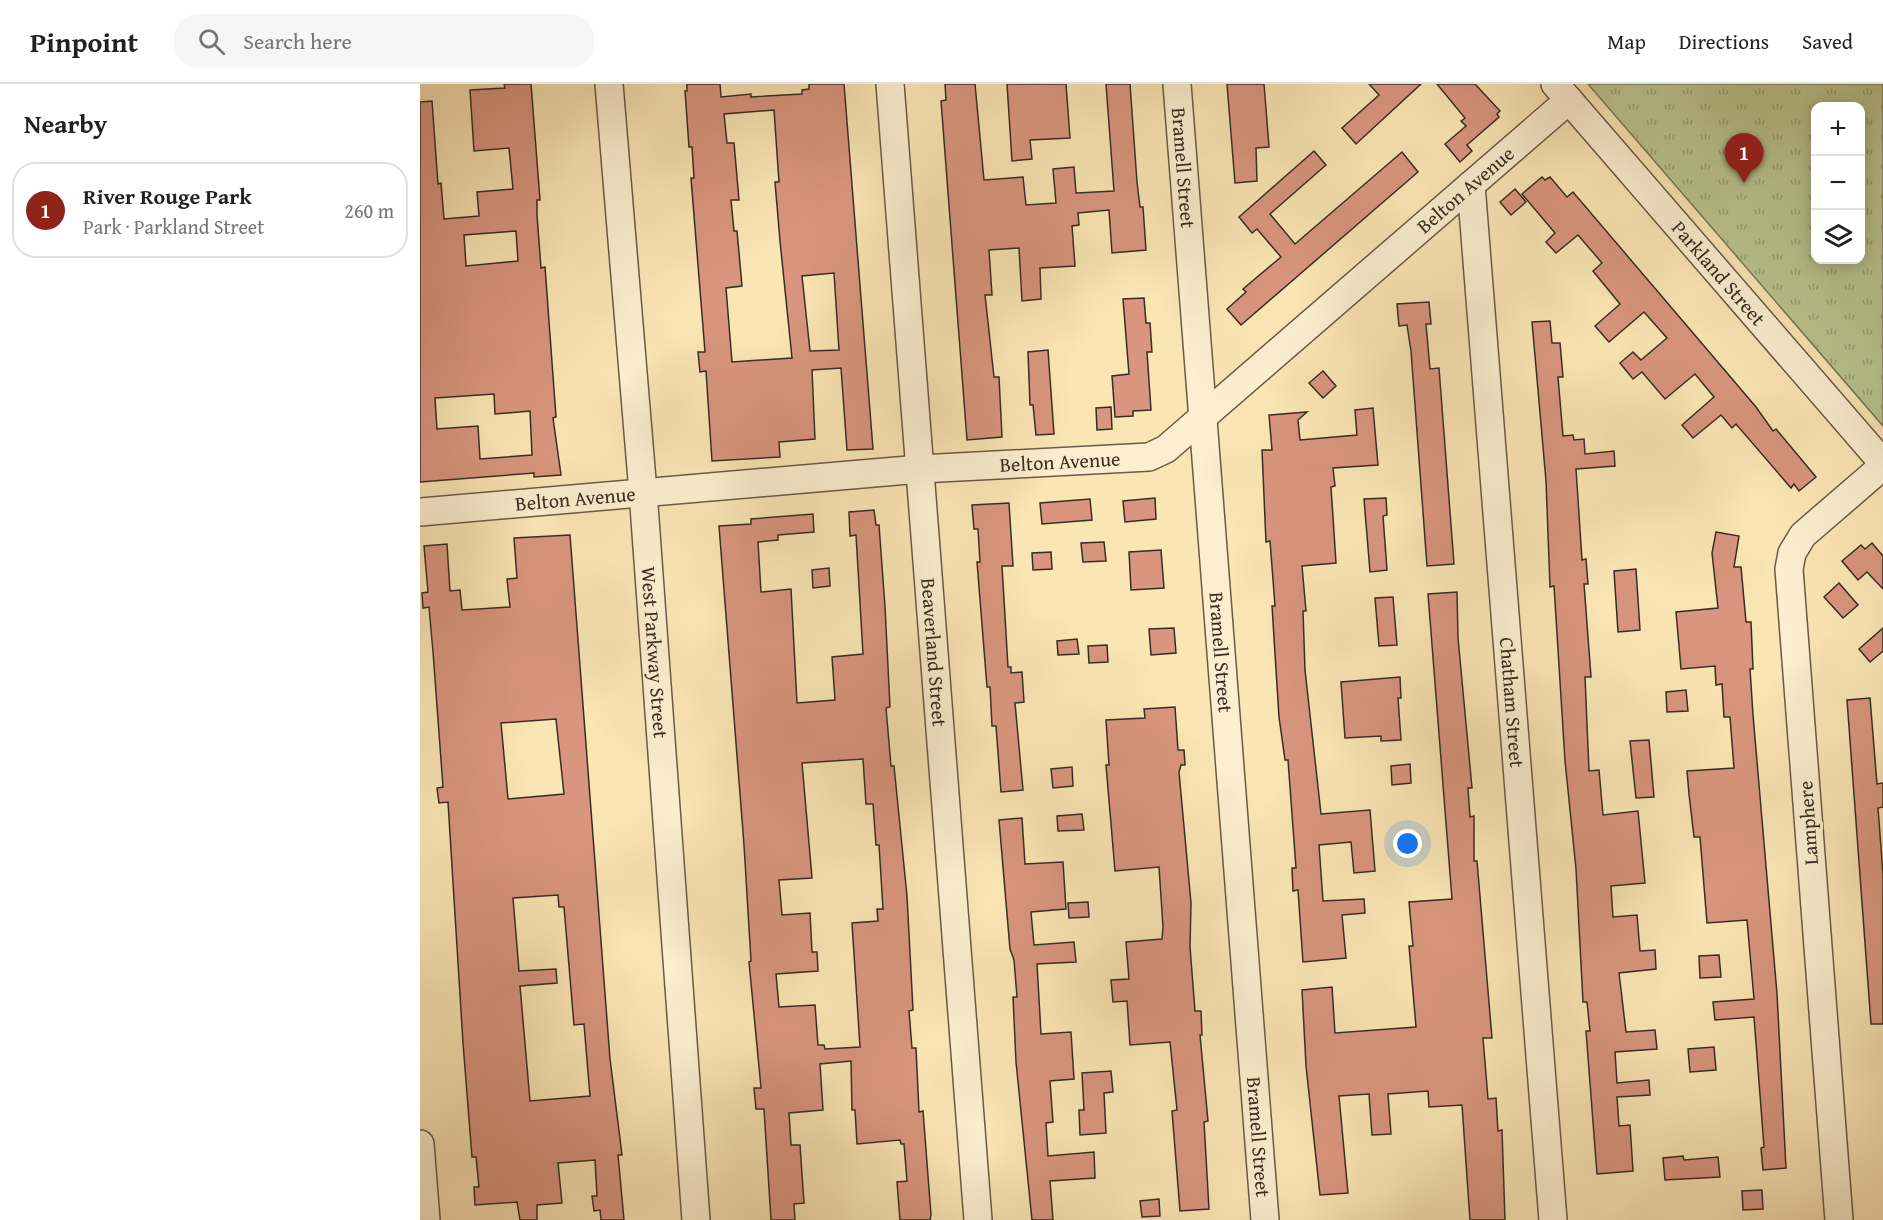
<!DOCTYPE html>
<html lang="en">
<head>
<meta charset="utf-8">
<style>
	body { margin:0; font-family:"Gentium Book Plus",serif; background:#f6f6f6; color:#202124 }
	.controls { position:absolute; right:18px; top:18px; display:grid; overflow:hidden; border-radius:12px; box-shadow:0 3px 15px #0003 }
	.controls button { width:54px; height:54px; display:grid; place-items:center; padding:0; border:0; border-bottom:2px solid #e0e0e0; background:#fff; color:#202124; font:30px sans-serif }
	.you { position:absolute; left:988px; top:760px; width:21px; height:21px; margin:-15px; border:4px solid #fff; border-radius:50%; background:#1a73e8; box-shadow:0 0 0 9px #1a73e833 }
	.badge { display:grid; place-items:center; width:39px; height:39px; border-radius:50%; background:#8f2418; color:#fff; font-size:20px; font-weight:700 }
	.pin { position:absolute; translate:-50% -50px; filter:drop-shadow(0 2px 3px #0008) }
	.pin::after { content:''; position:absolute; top:32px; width:21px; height:18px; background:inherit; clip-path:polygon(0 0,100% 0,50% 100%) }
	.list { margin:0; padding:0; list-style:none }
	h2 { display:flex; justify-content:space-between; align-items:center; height:78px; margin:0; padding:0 24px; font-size:26px }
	h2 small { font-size:20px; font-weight:400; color:#757577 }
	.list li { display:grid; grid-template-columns:39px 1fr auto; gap:18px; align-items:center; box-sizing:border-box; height:96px; margin:0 12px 12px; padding:0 12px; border:2px solid #e0e0e0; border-radius:24px }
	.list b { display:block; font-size:22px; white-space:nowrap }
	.list p { margin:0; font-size:20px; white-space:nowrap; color:#757577 }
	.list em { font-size:20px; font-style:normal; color:#757577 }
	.icon { flex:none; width:33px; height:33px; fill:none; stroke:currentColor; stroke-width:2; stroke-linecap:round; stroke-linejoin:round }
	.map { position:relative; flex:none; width:1463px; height:1136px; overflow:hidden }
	header { display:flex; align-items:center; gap:36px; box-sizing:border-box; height:84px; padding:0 30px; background:#fff; border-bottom:2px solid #e0e0e0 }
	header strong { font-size:28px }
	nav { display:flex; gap:33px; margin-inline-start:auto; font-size:21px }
	.search { width:420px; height:54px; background:#f6f6f6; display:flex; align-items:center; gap:15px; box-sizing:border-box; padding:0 21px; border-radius:24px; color:#757577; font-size:22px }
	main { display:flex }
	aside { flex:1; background:#fff }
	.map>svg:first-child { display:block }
	.grass { fill:url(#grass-tufts); stroke:#787959; stroke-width:1.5; fill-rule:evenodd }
	.building { fill:#d9957f; stroke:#372d22; stroke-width:1.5; fill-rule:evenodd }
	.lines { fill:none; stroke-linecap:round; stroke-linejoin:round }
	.minor-casing { stroke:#685b47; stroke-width:30 }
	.minor { stroke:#fceecf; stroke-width:27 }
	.labels { text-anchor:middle; stroke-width:6; stroke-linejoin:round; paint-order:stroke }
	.street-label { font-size:20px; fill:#372d22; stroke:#fceecf }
</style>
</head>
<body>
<header>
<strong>Pinpoint</strong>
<div class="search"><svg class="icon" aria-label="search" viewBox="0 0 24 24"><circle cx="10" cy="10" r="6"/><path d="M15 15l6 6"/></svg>Search here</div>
<nav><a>Map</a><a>Directions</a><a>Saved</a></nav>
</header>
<main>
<aside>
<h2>Nearby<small></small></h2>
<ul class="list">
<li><span class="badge">1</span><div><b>River Rouge Park</b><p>Park · Parkland Street</p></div><em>260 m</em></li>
</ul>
</aside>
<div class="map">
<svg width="1463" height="1136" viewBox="0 0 1463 1136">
	<defs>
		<pattern id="grass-tufts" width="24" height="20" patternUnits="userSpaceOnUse" patternTransform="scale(1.5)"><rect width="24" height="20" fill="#bac590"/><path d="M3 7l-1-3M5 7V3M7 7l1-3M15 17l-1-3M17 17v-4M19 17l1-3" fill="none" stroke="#98a075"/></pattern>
	</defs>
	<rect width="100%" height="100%" fill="#fae5b5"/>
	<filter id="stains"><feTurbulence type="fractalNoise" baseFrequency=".00333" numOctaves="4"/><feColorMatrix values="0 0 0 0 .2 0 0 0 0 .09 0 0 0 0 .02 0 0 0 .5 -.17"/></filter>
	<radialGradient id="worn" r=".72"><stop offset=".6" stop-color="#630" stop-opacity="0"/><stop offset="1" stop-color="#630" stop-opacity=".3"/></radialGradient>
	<path class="grass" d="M1168,0H1463V342ZM1440,22V176H1396V22Z"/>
	<g class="building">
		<path d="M84,0H111L120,116H117V131L121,184L125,183L136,333L133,334L141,391L114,393V389L0,398V18L12,17L18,100L21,99L24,135L59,132L57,108L93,105L89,64L54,67L50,6L85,4ZM96,147L98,177L46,182L44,151ZM74,310L75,330L110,327L112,371L60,375L58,342L17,345L15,314Z"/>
		<path d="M267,0H300L301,13L331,10V13L382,10V6L389,5V0H424L453,365L427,366L421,284L392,286L395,355L359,358L360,373L292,377L286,287L280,288L278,268H285L271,94H274L272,63H269L265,7H267ZM354,26L359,98H355L360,157L372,274L312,278L306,204L322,202L317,147H314L311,116H319L314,59H307L304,30ZM414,189L419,266L390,267L382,192Z"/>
		<polygon points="525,0 555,0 564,96 603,93 606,121 636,119 633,85 654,83 656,109 694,107 686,0 710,0 717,98 720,123 723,123 726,166 692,169 689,126 658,129 659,141 652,142 655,182 620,184 621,215 602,217 599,164 569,166 572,211 565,211 574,293 579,293 582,353 547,356 521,17 526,16"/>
		<polygon points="587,0 646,0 650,54 610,56 612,75 592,77"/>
		<polygon points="807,0 844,0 849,63 836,64 837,97 815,99"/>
		<polygon points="949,0 1001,0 936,60 922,44 959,11"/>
		<polygon points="1017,0 1055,0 1080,27 1077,30 1079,33 1047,61 1052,67 1040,78 1025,60 1046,42 1041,37 1045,34"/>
		<polygon points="894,67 906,81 850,130 875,160 982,68 998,88 821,241 807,225 826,208 823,205 861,173 837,145 832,149 819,133"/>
		<polygon points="1122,93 1125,96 1130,93 1147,113 1153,108 1336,323 1353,347 1356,345 1396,393 1379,407 1374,400 1371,404 1316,340 1312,344 1301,331 1273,354 1262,341 1294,313 1275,290 1245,315 1222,288 1213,295 1200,279 1213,268 1221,276 1247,254 1224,228 1189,258 1175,242 1200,220 1173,187 1182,179 1158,151 1136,169 1126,158 1135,149 1102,110"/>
		<polygon points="1095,105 1106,118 1091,131 1080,118"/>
		<polygon points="724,214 726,239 730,239 732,268 727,268 731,326 713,327 713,332 695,333 692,292 709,290 703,215"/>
		<polygon points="1009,218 1011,240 1006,240 1010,285 1019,284 1034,480 1007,482 991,267 987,241 979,242 977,220"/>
		<polygon points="1130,237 1132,259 1140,259 1143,293 1138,293 1143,352 1153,351 1154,356 1164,355 1165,370 1194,367 1195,382 1156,385 1162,476 1166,475 1168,500 1164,500 1171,593 1165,593 1169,687 1179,686 1183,731 1218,727 1225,799 1191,802 1193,833 1217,831 1220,867 1235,866 1236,885 1199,889 1206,948 1235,946 1237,965 1195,968 1197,999 1229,996 1230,1011 1197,1013 1199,1042 1210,1041 1213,1087 1177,1090 1166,947 1170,947 1167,918 1163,918 1156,785 1145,677 1134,502 1130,503 1126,397 1112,238"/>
		<polygon points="628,266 634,350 616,351 613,321 610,321 608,268"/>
		<polygon points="903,287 916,302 903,314 889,299"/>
		<polygon points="691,323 692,345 677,346 676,324"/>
		<polygon points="953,324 958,381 913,384 915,402 911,403 916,479 882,482 886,527 883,527 885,586 901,730 950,726 955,787 934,789 931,758 899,761 903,817 944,815 945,829 922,831 926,874 883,878 878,806 873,807 872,784 876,784 868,676 865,676 859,633 852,522 855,522 850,457 846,458 842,366 852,366 849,331 887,328 878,336 880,356 937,351 935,326"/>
		<polygon points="735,414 736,435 705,438 703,417"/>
		<polygon points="966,414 967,431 963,432 967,486 950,488 944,415"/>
		<polygon points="670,415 672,436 622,440 620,419"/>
		<polygon points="589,419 593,482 582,482 588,583 591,583 591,589 602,588 604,618 595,619 603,706 581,708 576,642 572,642 570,603 567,603 557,478 560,478 558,445 554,445 552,421"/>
		<path d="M454,426L456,441H459L465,523L470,623L466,624L471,682H474L487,812L493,926L489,927L492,964H496L499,1028L503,1027L511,1131L510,1136H480L477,1098L487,1097L484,1060H481L480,1056L437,1060L435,1026H432L431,977L400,980L403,1026L369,1029L371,1061H380L384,1119L374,1120L375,1136H351L344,1025H336L334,1004H341L329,878L331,877L324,761L299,442L331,440V435L393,430L394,448L358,451V456L338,458L341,508L371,505L377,619L415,616L412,573L443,570L436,451L430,452L429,428ZM443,675L446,720H453L456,761H459L463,825H457L458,837L432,839L440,963L405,965L404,961H398L395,921L359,923L356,890L398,887L397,868H392L390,829L362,831L359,796L392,794L382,679Z"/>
		<polygon points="1296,448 1319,452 1314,483 1321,483 1326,538 1331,538 1333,585 1330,585 1333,631 1357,910 1366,1084 1343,1086 1341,1064 1344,1063 1334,933 1295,936 1293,918 1334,915 1327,836 1287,839 1280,753 1274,753 1269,710 1267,687 1314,684 1310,633 1304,633 1302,600 1296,601 1295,582 1261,585 1256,528 1298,524 1292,469"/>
		<path d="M150,451L190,975L202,1071H198L204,1136H181L180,1126L174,1127L172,1112H177L175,1076L138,1079L142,1119L117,1121V1136H100L97,1118L55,1121L54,1103H59L56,1073H52L43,959L28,718L19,719L17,704L23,703L13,568L9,523L3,524L2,509L8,508L4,462L27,460L30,507L40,506L42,526L90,523L87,495L97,494L94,454ZM136,635L144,710L88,715L81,639ZM138,811L139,823H144L154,941L164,940L170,1012L110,1017L100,902L137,899L136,885L99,887L93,814Z"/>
		<polygon points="684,458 686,477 663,478 661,459"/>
		<polygon points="1452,459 1463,472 1463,505 1447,488 1438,496 1422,477 1441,461 1445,465"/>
		<polygon points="741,466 744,504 711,506 709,468"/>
		<polygon points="631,468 632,485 613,486 612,469"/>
		<polygon points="409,484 410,502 393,504 392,486"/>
		<polygon points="1216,485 1220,546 1198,548 1194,487"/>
		<polygon points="1419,499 1438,521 1423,534 1404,513"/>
		<polygon points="1037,508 1038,554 1052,704 1048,704 1050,733 1054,732 1054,777 1057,777 1072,954 1063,954 1068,1015 1076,1014 1078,1047 1082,1046 1085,1136 1050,1136 1042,1021 1009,1023 1008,1007 968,1010 971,1050 952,1051 949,1010 919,1012 928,1109 900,1111 886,982 882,906 912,903 915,949 996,943 989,862 993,862 989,818 1032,815 1008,510"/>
		<polygon points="973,513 977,561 959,562 955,514"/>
		<polygon points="754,544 756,569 731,571 729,545"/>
		<polygon points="1463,544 1463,567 1450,578 1439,565"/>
		<polygon points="657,555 659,570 638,571 637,557"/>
		<polygon points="687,561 688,578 669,579 668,562"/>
		<polygon points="980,593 981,614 978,614 981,656 961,657 961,652 925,654 921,598"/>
		<polygon points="1266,606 1268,627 1247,628 1246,608"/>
		<polygon points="1450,614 1457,700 1463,699 1463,723 1458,724 1463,790 1463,940 1451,940 1427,616"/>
		<polygon points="755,623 758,666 764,666 765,681 761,681 759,688 771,819 770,863 775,927 781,927 782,951 780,951 788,1037 784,1038 789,1125 760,1127 752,1027 757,1026 750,958 710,961 707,917 693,918 691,896 709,895 706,858 742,855 743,843 739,783 695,787 686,681 689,681 686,636 725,634 724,625"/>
		<polygon points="1229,656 1234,713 1216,714 1210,657"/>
		<polygon points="990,680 991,699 972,701 971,682"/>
		<polygon points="652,683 653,702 633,704 631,685"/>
		<polygon points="662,730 664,746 638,747 637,732"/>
		<polygon points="602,734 605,780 643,778 646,825 611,828 614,861 654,858 656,878 617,880 621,950 651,948 654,995 630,997 633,1038 626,1039 628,1072 674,1068 675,1094 630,1097 633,1136 612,1136 596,978 593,913 597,913 594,876 590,865 579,736"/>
		<polygon points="668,818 669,833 649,834 648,819"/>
		<polygon points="1299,871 1301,893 1280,894 1279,872"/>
		<polygon points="1294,963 1296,986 1270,988 1268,965"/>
		<polygon points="691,987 693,1008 684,1009 686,1049 660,1051 659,1026 664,1026 662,989"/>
		<polygon points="1263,1072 1264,1076 1298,1073 1300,1093 1245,1096 1243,1074"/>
		<polygon points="1342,1106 1343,1125 1323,1126 1322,1107"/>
		<polygon points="739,1115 740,1132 722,1133 720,1117"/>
	</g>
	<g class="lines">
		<defs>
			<g id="minor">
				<path id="s1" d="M189,0L223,408L276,1136"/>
				<path id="s2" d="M470,0L558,1136"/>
				<path id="s3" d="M757,0L845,1136"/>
				<path id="s4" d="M1135,0L1463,379"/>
				<path id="s5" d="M1051,101L1133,1136"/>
				<path id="s6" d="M0,428L500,385L729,373L746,365L1149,16"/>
				<polyline points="0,1060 6,1136"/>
				<polyline points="1419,1136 1369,485 1372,469 1383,451 1463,382"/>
			</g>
		</defs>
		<use href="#minor" class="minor-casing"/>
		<use href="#minor" class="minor"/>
	</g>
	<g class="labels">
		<g class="street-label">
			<text dy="7" stroke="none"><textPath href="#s3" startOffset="84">Bramell Street</textPath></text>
			<text dy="7" stroke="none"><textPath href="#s6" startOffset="1146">Belton Avenue</textPath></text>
			<text dy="7" stroke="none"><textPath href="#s4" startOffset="250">Parkland Street</textPath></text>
			<text dy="7" stroke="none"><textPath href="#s6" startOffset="642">Belton Avenue</textPath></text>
			<text dy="7" stroke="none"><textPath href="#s6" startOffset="156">Belton Avenue</textPath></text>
			<text dy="7" stroke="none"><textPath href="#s1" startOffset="570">West Parkway Street</textPath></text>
			<text dy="7" stroke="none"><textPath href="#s2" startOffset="570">Beaverland Street</textPath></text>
			<text dy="7" stroke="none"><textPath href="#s3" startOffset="570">Bramell Street</textPath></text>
			<text dy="7" stroke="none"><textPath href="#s5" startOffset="519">Chatham Street</textPath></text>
			<text transform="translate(1388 739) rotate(-94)" y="7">Lamphere</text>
			<text dy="7" stroke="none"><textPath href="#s3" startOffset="1056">Bramell Street</textPath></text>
		</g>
	</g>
	<rect width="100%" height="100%" filter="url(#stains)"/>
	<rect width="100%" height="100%" fill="url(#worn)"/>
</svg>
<div class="controls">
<button>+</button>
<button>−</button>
<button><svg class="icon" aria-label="layers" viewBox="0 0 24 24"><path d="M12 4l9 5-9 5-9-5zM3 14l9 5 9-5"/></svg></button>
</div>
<div class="you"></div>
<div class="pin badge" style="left:1324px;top:99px">1</div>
</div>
</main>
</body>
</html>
